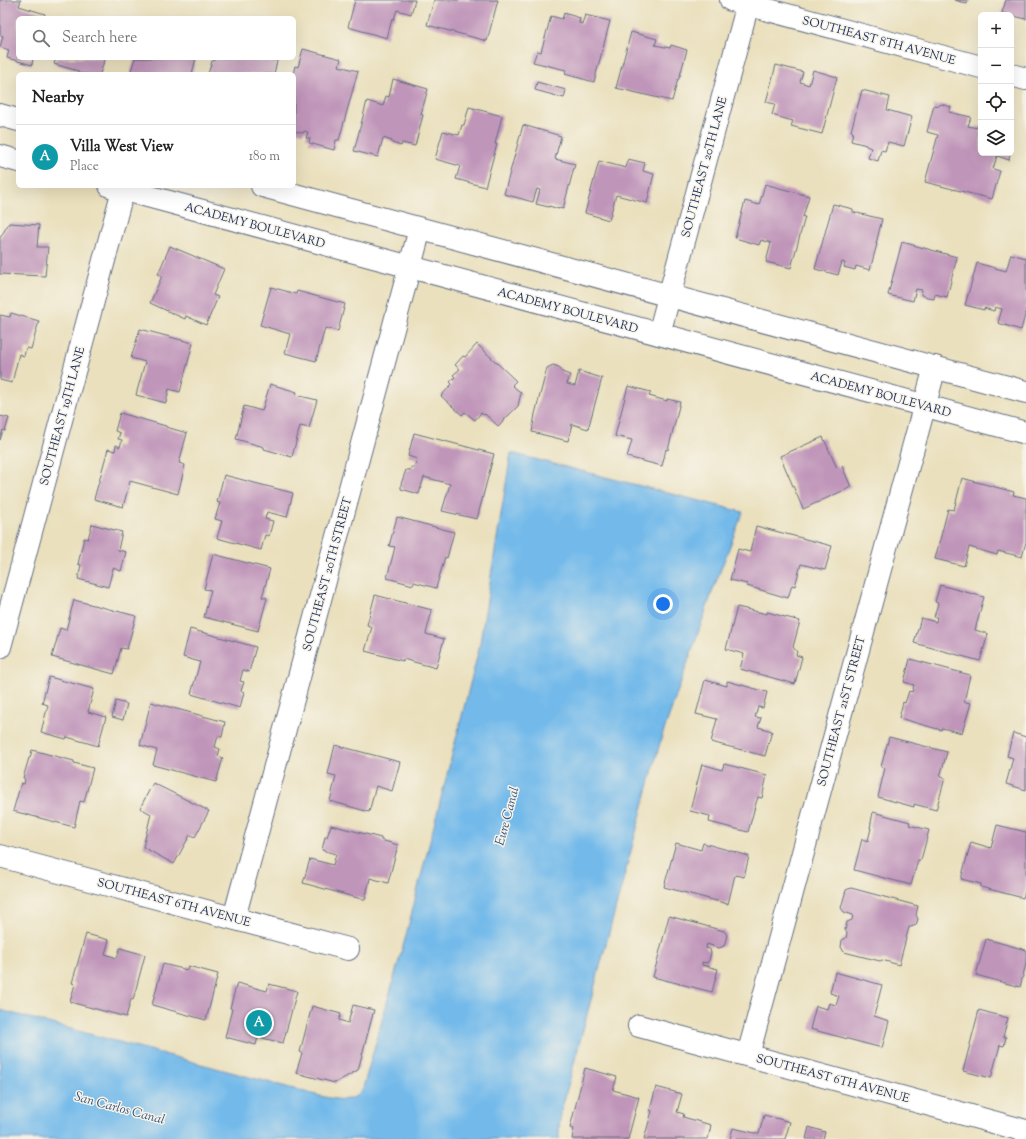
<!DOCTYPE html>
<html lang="en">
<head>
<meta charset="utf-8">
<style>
	body { margin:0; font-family:"Sorts Mill Goudy",serif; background:#f6f6f6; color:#222 }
	.controls { position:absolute; right:12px; top:12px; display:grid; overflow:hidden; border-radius:6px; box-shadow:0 4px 16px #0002 }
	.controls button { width:36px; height:36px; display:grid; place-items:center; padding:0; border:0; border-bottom:1px solid #e0e0e0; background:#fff; color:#222; font:20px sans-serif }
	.you { position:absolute; left:663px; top:604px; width:14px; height:14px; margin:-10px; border:3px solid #fff; border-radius:50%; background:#1a73e8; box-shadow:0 0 0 6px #1a73e833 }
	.badge { display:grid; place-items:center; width:26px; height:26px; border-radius:50%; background:#db2777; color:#fff; font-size:13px; font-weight:700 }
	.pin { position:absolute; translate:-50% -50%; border:2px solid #fff; box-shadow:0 1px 4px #0006 }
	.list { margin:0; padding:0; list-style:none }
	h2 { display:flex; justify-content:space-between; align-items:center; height:52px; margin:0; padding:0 16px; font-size:17px }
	h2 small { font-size:13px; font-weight:400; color:#767676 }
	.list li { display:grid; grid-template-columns:26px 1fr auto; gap:12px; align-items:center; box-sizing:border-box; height:64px; padding:0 16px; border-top:1px solid #e0e0e0 }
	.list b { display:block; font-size:15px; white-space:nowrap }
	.list p { margin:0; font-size:13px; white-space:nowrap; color:#767676 }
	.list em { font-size:13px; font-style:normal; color:#767676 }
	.icon { flex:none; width:22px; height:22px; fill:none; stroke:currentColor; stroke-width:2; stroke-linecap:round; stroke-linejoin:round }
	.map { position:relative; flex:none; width:1026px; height:1139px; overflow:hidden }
	.search { position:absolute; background:#fff; box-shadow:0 4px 16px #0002; left:16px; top:16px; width:280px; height:44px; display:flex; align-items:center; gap:10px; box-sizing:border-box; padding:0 14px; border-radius:6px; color:#767676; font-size:15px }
	.panel { position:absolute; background:#fff; box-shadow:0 4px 16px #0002; left:16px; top:72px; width:280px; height:116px; border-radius:6px }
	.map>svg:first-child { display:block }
	.water { fill:#73baea; stroke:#4774a4 }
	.building { fill:#c095ba }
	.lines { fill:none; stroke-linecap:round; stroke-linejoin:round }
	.minor-casing { stroke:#636d7f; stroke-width:24 }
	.tertiary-casing { stroke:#636d7f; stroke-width:24 }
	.minor { stroke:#fff; stroke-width:22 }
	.tertiary { stroke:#fff; stroke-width:22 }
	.labels { text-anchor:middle; stroke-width:3; stroke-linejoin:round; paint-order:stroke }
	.street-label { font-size:12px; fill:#1b2f5e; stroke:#f7f3e8 }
	.water-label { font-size:13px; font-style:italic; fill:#315281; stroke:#f7f3e8 }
</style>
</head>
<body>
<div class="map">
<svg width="1026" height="1139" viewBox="0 0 1026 1139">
	<rect width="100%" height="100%" fill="#f7f3e8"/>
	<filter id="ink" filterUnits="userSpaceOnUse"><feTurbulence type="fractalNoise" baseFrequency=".025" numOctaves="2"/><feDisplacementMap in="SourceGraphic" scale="8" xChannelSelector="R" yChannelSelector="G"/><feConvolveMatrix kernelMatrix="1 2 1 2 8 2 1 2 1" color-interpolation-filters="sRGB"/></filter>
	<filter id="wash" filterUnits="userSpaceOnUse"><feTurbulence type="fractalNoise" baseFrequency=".012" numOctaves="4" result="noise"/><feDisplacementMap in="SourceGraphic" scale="16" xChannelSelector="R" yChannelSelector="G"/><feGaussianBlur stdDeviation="0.9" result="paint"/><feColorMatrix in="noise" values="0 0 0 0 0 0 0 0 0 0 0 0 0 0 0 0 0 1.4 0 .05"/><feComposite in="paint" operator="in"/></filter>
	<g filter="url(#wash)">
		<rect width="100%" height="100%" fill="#eae0bd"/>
		<path class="water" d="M511,453L743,512L714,587L661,739L562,1108L559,1127V1139H0V1010L320,1096C335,1099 354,1105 363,1088L405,939L479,649Z"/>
		<g id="blocks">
			<g class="building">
				<polygon points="0,0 21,0 19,6 45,14 44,18 18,18 18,58 33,58 32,65 7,58 9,50 0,47 3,36 0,35"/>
				<polygon points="355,0 415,0 411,14 397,10 394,19 392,19 387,38 348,27"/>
				<polygon points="434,0 498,0 487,41 427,25"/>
				<polygon points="955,0 968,0 967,4"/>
				<polygon points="1006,0 1026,0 1026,19 1002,13"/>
				<polygon points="564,13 580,18 579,23 582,24 585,15 610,21 594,82 565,74 566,70 533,62 537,51 541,52 551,16 562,19"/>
				<polygon points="631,32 657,39 655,45 670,48 671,45 687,50 679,79 678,79 672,101 616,88"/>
				<polygon points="303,49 341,59 339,66 358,71 339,140 336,140 334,150 309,143 310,138 306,138 308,132 304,131 303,133 294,131 294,74 293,74 295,66 298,67"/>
				<polygon points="56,58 105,58 100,74 78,74 78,71 54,64"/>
				<polygon points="135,58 196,58 192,74 130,74"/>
				<polygon points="215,58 267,58 277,61 274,74 208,74 212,61 214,61"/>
				<polygon points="776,65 803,72 800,82 809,85 813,70 837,77 822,134 791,126 793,121 772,115 775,104 766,102"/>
				<polygon points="393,79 428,89 421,114 423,115 415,146 402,143 401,146 392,143 392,141 383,138 378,157 354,151 367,101 383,106 386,96 389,97"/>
				<polygon points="537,82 566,90 564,98 535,90"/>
				<polygon points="862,90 890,97 887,110 912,117 904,146 888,142 885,151 881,150 878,161 868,158 871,148 866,146 866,145 851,141 853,132 851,131"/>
				<polygon points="941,104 951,107 949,112 971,117 968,126 977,128 977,126 981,127 981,153 1010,153 1009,160 997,156 993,169 1000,171 992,199 925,182 938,135 927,132 934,105 939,106"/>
				<polygon points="469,107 502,116 495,144 497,144 485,187 456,179 460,166 435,159 443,131 459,135 462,125 464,125"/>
				<polygon points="523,125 561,136 555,159 575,164 563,209 559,208 559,209 549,206 549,207 536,204 540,190 537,189 533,202 504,194"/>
				<polygon points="628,159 645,163 643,171 654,174 647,203 616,195 609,220 585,213 599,161 626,168"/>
				<polygon points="765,184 809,196 803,217 805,217 791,268 766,262 771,243 761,240 759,245 735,238 745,201 759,205"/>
				<polygon points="833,204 853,209 853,212 882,219 876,244 877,244 870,270 856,266 855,270 844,267 845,263 842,262 838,275 815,269"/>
				<polygon points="9,223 39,225 37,247 48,247 45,276 0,274 0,238"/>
				<polygon points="902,242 957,257 947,297 935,294 934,299 921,295 922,290 916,289 913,301 888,295"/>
				<polygon points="170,246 224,269 213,295 218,297 206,325 186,316 185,319 150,303 162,276 158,274"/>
				<polygon points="1011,254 1026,258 1026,311 1021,330 998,323 1002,309 995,307 994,311 984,308 984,310 965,305 977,263 1006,271"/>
				<polygon points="271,287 296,294 297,291 345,304 338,331 325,328 316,361 285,353 290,334 260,325"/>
				<polygon points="11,313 39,321 31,349 26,348 24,356 19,354 12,383 0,380 0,315 10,317"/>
				<polygon points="140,329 193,343 180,392 169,389 166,403 136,395 145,362 131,358"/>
				<polygon points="477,344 516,381 512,385 521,393 518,406 498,426 485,414 484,415 481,413 475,420 465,412 462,415 441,396 452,384 450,382 455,377 453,375 460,369 455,365 463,356 465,357"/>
				<polygon points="553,365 559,367 562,372 570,375 567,384 575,386 579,371 602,378 588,429 572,424 568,441 532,432 535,414 547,368"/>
				<polygon points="270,384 297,392 296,395 317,400 309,428 300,426 292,457 264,449 264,447 236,439 244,406 262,411"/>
				<polygon points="628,386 651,392 649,396 667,401 667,399 680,402 668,450 666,449 662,466 627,457 632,440 615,436"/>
				<polygon points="120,413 166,426 166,427 187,433 179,463 185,465 178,494 130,481 123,507 94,499 108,449 115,451 116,445 120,447 122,440 118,439 120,433 115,431"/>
				<polygon points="0,416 9,418 5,431 3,430 0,440"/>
				<polygon points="414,433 494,454 477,519 442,511 450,484 424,477 419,494 401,489 401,484 406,470 410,470 411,467 414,468 417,459 408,456"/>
				<polygon points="823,437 837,468 842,466 851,487 803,509 780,456"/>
				<polygon points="224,475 293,493 287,517 267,512 265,519 273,521 269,536 265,535 261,550 217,538 222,521 215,519 220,503 217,502"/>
				<polygon points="962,478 1014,492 1013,495 1026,498 1026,542 1022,557 998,551 997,555 969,547 964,566 935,559 948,509 954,510"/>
				<polygon points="397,517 454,532 447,558 445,557 436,588 414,582 413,585 387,578 395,547 389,546"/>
				<polygon points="92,524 122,532 118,550 126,552 121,571 113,568 108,587 78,579 81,565 78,564 84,538 88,539"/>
				<polygon points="756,526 832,546 825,570 801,564 795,586 792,585 788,598 747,586 747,584 730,580 738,549 750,552"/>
				<polygon points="213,554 270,569 262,597 267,598 258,631 204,617 211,590 204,589"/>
				<polygon points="940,585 984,597 975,630 988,634 980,661 914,643 921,618 936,622 937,617 934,617 938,603 935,602"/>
				<polygon points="375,595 432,610 426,634 444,639 436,668 403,659 403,661 365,651 372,627 367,625"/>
				<polygon points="74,600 136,616 127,649 121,648 114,674 52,657 60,628 66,630"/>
				<polygon points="737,607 767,614 767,612 800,621 793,647 797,652 796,655 802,657 795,684 740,669 744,654 726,649"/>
				<polygon points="190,629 256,647 249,672 243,670 240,681 244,682 241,691 244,692 240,708 191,694 200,662 183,657"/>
				<polygon points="910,659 970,675 964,702 971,703 962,733 942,728 941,730 899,718 903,702 905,703 909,691 912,692 914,685 904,682"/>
				<polygon points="49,677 94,689 88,712 106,717 98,746 67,737 66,739 41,732 48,705 42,703"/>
				<polygon points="705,680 727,686 727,681 767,692 763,708 758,707 755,717 761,718 758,727 772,731 765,756 711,742 717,719 696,714"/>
				<polygon points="116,701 127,704 123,720 112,717"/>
				<polygon points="151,702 225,722 222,737 218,736 215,747 220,749 218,756 223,758 216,782 153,765 157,750 140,745"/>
				<polygon points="1013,733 1026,737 1026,790 1006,784 1013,758 1007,756"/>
				<polygon points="889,737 947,752 940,777 945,778 936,810 914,804 914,807 878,797 885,768 881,767"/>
				<polygon points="335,745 400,762 392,791 376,786 369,812 330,801 336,776 328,774"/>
				<polygon points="32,750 74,761 74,763 93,768 84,802 80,801 74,827 13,811 21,783 24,784 25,779 23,778 29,758 30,758"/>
				<polygon points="702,764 722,770 724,764 767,775 762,798 758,797 756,803 748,832 709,822 710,816 690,811"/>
				<polygon points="153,783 209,811 195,837 190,835 174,864 143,847 151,814 140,808"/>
				<polygon points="873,812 910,822 909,825 929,830 921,860 918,860 911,885 854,870 862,839 868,841 871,828 870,828"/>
				<polygon points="331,825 381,838 381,840 398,845 388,883 370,878 365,900 303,883 310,859 333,865 336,854 322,850 325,837 327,837"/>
				<polygon points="997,825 1026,832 1026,888 1023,898 981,887 981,884 961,879 971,842 991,848"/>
				<polygon points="676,843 701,850 703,843 749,856 744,877 735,875 728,904 664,887"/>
				<polygon points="851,888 918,906 916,915 918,919 916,925 911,927 909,927 899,965 882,960 880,961 844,952 841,947 842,940 846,938 847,933 845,930 847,922 852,920 853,915 844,912 841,908 846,890"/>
				<polygon points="669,916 724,931 727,935 724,946 719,948 707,944 706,948 710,949 711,953 709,960 707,963 702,962 702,965 718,969 712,992 653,977"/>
				<polygon points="86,934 109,940 105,954 117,958 120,948 145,955 133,1000 131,999 126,1017 70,1002 75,984 72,983"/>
				<polygon points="986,939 1026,950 1026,964 1020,987 976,975"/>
				<polygon points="163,964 187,970 188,966 218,974 206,1020 152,1005"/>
				<polygon points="835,972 882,985 874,1016 889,1021 882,1048 810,1029 816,1006 827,1009 829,1003 836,1005 839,996 830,993"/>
				<polygon points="237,983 267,991 269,984 297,991 283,1043 258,1037 256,1045 225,1037 232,1009 230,1008"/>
				<polygon points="353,1005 374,1010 358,1070 335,1083 296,1073 302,1053 300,1052 312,1006 341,1014 339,1020 348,1023"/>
				<polygon points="979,1010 1008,1018 1003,1037 1006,1037 1004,1046 1000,1045 991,1078 963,1071"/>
				<polygon points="585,1068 617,1077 613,1090 639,1097 628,1139 572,1139 574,1129 570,1128"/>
				<polygon points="656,1087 682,1094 677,1112 684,1114 683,1117 711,1125 708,1139 644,1139 652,1111 650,1110"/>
				<polygon points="764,1115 790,1122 785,1139 730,1139 733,1128 759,1134"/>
				<polygon points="809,1127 825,1132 823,1139 806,1139"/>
			</g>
		</g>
	</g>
	<g filter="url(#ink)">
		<use href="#blocks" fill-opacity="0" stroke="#636d7f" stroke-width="1"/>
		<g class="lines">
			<defs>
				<g id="minor">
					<polyline points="731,0 981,67"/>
					<polyline points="1011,75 1026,79"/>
					<polyline points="659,334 749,0"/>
					<polyline points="0,647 124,186"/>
					<polyline points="0,856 348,949"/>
					<polyline points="234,918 420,229"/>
					<polyline points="639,1026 1026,1131"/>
					<polyline points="748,1055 935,367"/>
				</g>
				<g id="tertiary">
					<polyline points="0,115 18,120"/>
					<polyline points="0,156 18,161"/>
					<polyline points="110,186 1026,433"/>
					<polyline points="262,186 1026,392"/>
				</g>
			</defs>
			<use href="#minor" class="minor-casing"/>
			<use href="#tertiary" class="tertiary-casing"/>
			<use href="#minor" class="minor"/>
			<use href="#tertiary" class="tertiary"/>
		</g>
	</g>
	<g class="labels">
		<g class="street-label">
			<text transform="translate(879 40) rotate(15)" y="4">SOUTHEAST 8TH AVENUE</text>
			<text transform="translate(704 167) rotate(-75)" y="4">SOUTHEAST 20TH LANE</text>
			<text transform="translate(255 225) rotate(15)" y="4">ACADEMY BOULEVARD</text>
			<text transform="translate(568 310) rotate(15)" y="4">ACADEMY BOULEVARD</text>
			<text transform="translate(881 394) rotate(15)" y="4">ACADEMY BOULEVARD</text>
			<text transform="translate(62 416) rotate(-75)" y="4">SOUTHEAST 19TH LANE</text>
			<text transform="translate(327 574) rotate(-75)" y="4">SOUTHEAST 20TH STREET</text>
			<text transform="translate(841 711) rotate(-75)" y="4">SOUTHEAST 21ST STREET</text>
			<text transform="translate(174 902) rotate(15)" y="4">SOUTHEAST 6TH AVENUE</text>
			<text transform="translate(833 1078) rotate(15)" y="4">SOUTHEAST 6TH AVENUE</text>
		</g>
		<g class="water-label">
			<text transform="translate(506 816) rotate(-75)" y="5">Eure Canal</text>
			<text transform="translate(120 1107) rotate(15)" y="5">San Carlos Canal</text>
		</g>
	</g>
</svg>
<div class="controls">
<button>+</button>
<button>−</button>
<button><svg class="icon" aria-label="locate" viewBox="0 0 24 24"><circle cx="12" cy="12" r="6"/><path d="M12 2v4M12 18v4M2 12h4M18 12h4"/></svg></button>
<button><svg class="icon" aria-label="layers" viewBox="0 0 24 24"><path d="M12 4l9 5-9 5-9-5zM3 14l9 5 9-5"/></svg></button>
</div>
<div class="you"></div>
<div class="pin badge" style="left:259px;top:1023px;background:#0f9aa8">A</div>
<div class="search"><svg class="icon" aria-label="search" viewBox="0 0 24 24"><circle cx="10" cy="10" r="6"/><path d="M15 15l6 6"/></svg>Search here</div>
<section class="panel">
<h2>Nearby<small></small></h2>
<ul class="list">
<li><span class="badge" style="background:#0f9aa8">A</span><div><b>Villa West View</b><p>Place</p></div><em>180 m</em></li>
</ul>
</section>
</div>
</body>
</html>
